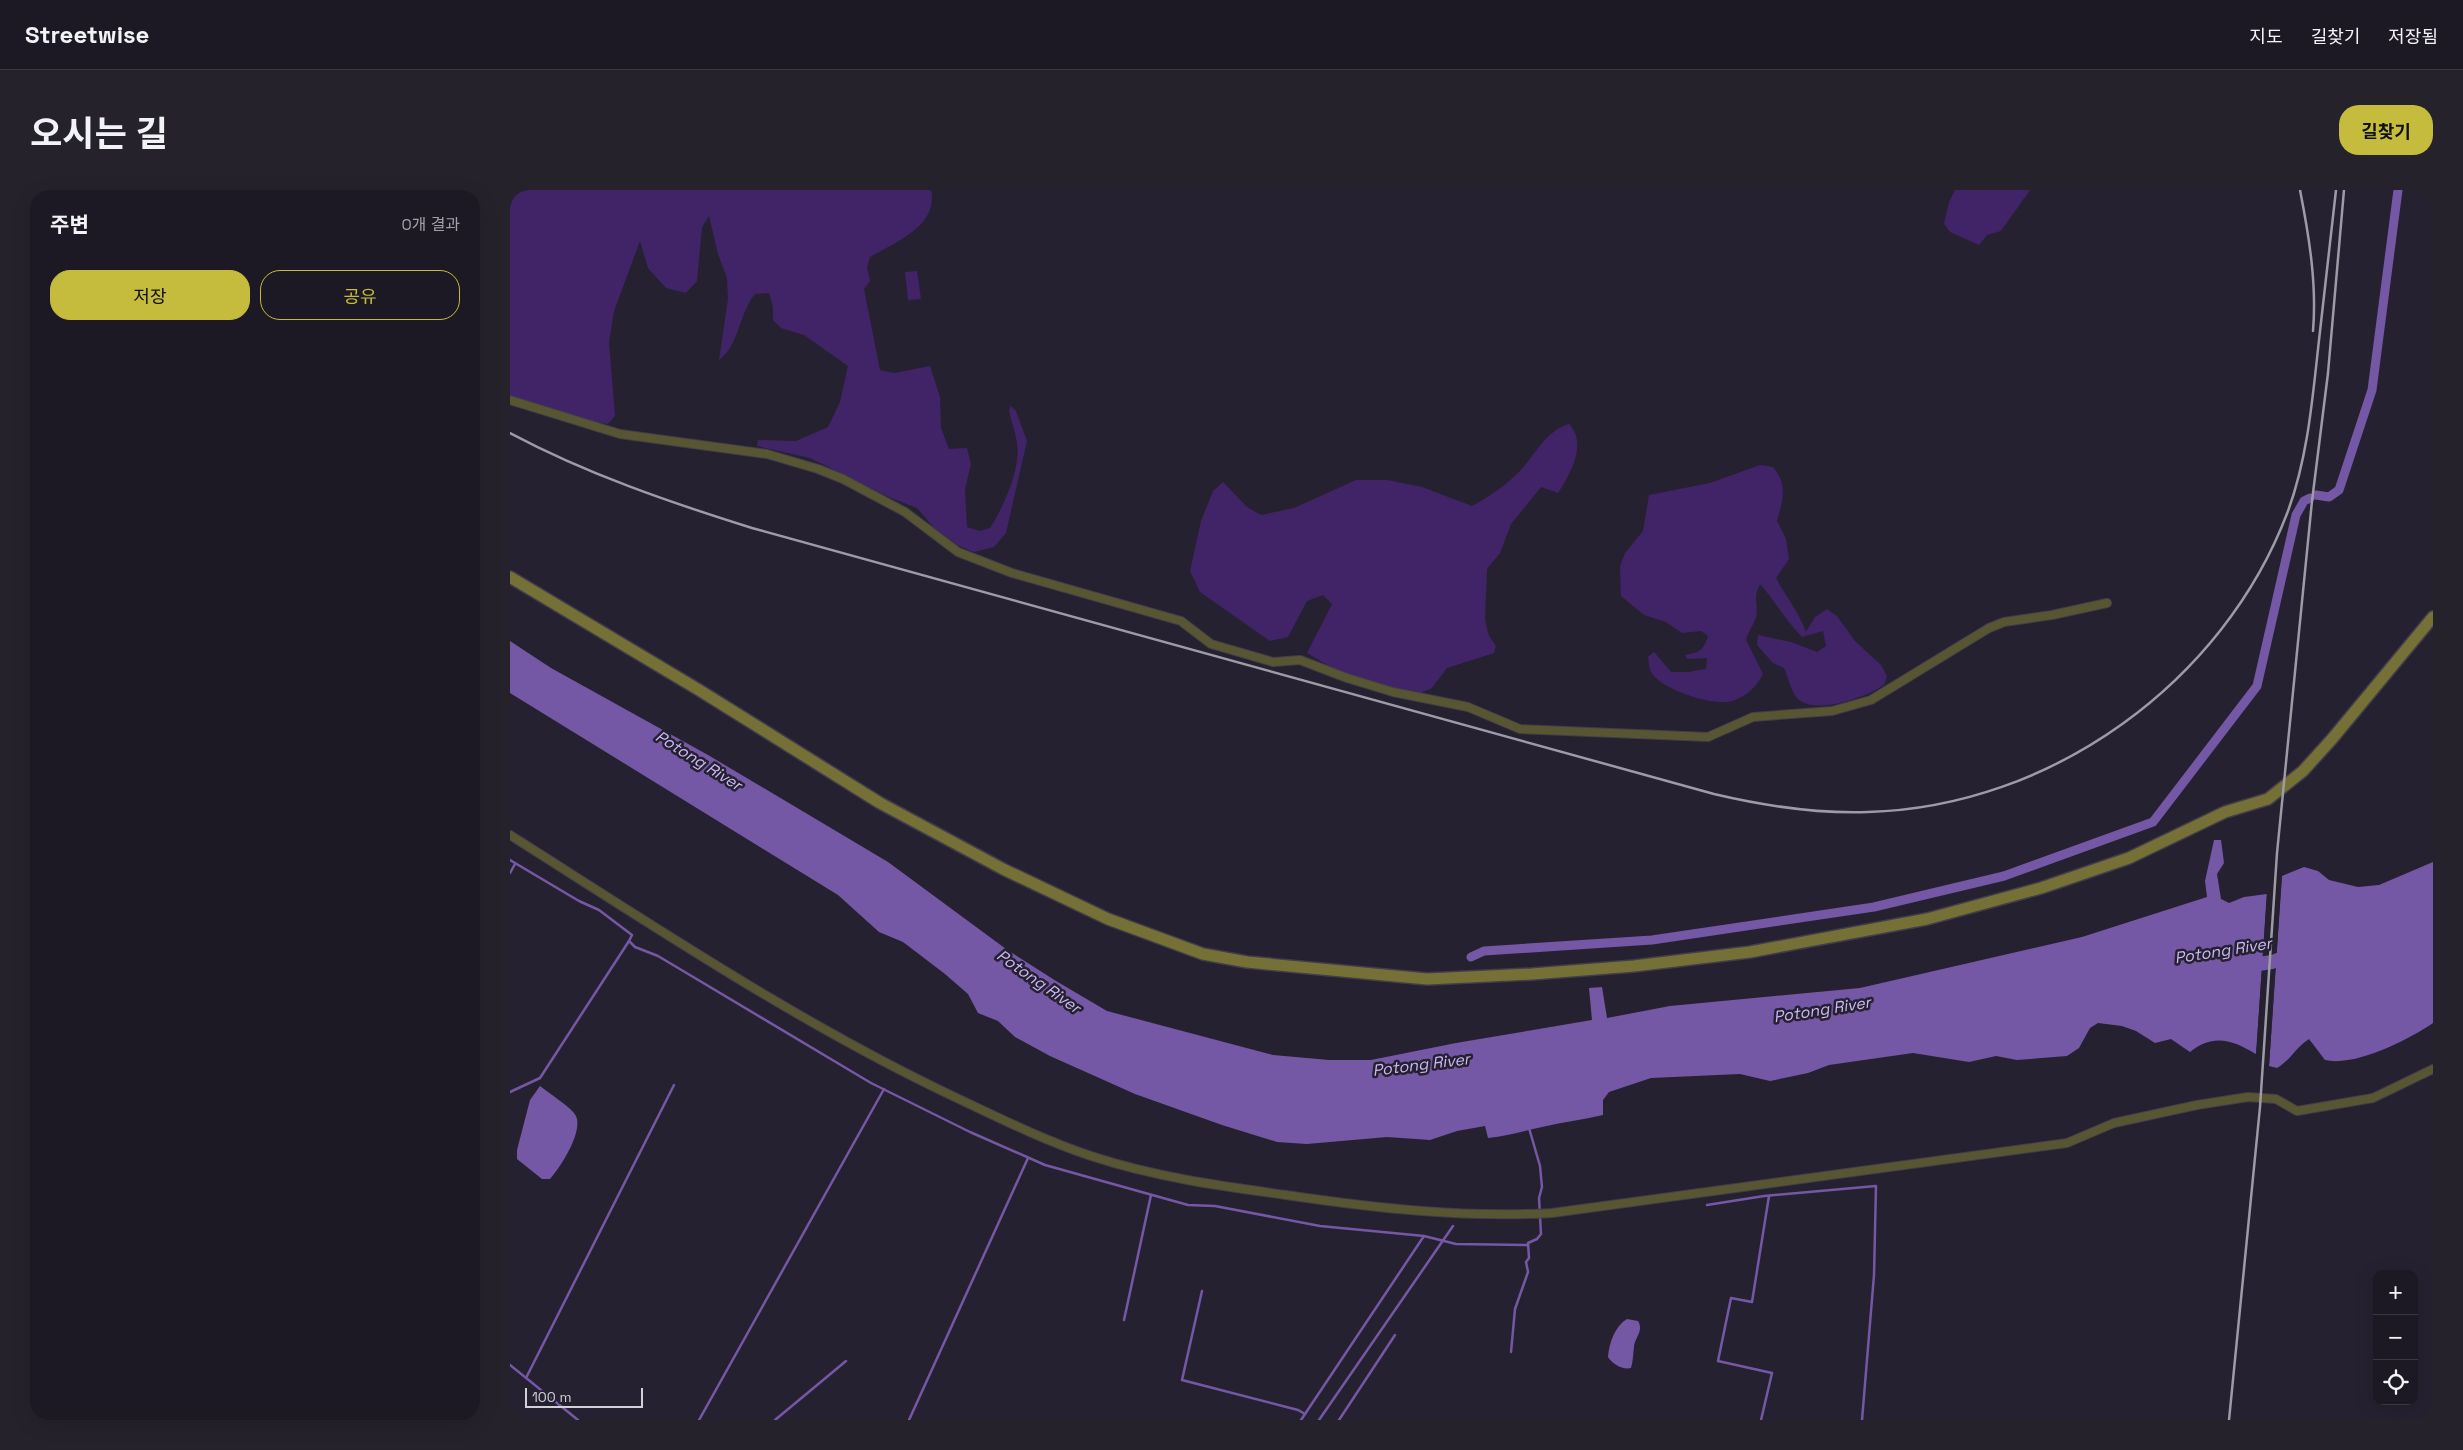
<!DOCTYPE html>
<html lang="ko">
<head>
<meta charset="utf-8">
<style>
	body { margin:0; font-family:"Space Grotesk","Noto Sans KR",sans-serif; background:#25222c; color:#f1f3f6 }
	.controls { position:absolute; right:15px; bottom:15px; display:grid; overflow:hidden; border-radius:10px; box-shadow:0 5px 20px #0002 }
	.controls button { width:45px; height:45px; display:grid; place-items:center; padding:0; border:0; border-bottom:1px solid #3a3841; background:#1c1924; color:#f1f3f6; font:25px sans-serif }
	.scale { position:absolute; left:15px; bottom:12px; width:118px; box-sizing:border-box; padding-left:5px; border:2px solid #d2d0d9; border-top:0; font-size:14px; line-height:18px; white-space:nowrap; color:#d2d0d9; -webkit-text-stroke:4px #262130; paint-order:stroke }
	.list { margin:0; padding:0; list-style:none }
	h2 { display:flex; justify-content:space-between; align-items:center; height:65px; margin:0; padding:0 20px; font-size:21px }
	h2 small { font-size:16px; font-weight:400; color:#a0a0a6 }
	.actions { display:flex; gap:10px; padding:15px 20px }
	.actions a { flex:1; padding:11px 0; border:1px solid #c5bc3d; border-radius:20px; text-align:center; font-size:18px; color:#c5bc3d }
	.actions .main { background:#c5bc3d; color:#111 }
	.icon { flex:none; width:28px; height:28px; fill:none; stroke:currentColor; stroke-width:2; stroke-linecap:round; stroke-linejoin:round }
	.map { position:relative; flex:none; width:1923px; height:1230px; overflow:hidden; border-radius:20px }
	header { display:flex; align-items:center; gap:30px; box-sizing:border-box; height:70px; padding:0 25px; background:#1c1924; border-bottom:1px solid #3a3841 }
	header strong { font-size:24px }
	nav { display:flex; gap:28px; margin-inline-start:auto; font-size:18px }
	.intro { display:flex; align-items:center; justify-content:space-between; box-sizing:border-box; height:120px; padding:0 30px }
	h1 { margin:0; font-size:35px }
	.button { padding:12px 22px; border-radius:20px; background:#c5bc3d; color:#111; font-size:18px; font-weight:700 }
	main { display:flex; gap:30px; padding:0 30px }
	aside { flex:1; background:#1c1924; border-radius:20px; box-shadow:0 5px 20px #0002 }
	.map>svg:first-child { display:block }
	.green { fill:#402467 }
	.water { fill:#7558a5 }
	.pier { fill:#262130 }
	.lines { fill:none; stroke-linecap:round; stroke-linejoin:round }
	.stream { stroke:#7558a5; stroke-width:2.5 }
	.canal { stroke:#7558a5; stroke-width:9 }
	.river { stroke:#7558a5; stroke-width:14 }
	.street-casing { stroke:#423d4b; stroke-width:10 }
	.secondary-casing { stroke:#423d4b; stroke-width:14 }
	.street { stroke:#585632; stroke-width:8 }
	.secondary { stroke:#757136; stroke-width:11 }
	.rail { stroke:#9e9ba6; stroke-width:2.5 }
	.labels { text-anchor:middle; stroke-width:5; stroke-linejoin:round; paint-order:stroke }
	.water-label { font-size:16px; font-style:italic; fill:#cdb8f7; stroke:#262130 }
</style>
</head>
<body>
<header>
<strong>Streetwise</strong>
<nav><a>지도</a><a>길찾기</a><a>저장됨</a></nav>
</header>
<div class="intro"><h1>오시는 길</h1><a class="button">길찾기</a></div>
<main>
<aside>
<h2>주변<small>0개 결과</small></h2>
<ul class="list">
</ul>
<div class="actions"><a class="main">저장</a><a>공유</a></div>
</aside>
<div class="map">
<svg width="1923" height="1230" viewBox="0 0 1923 1230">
	<rect width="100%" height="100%" fill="#262130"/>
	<g class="green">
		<path d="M0,0H421C429,36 385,52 360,67L357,77L360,91L354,99L370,180L384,183L420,176L430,207L431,238L439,259L457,258L461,274L455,299L457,337L470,341L480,338C493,318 511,279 507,254C506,243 501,231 499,220L501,216L506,221L517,251L496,343L484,357L464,362L447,355L424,338L407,318L381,308L300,268L247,256L248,250L286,251L318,237L330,212L338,176L294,145L271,138L263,130V117L259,103L245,104C229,123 229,156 209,170L218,109L217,88L208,64L199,26L192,37L187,91L176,103L156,98L138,78L130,51L104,121L99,152L105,226L98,234L65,228L0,206Z"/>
		<polygon points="1445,0 1520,0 1491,41 1477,45 1469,55 1440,42 1434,34 1439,12"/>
		<polygon points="407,81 411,109 398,110 395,82"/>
		<path d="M1059,234C1078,254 1060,284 1048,303L1031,297L1001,334L990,363L977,379L975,430L979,446L986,456L984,463L937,478L922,498L911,503L893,501L833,484L797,463L822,414L813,405L797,411L778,447L760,451L690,402L680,381L691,331L703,301L713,292L737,317L751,325L784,318L846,290H877L912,297L962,316C979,307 993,297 1007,284C1025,267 1034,241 1059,234Z"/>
		<path d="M1250,275L1263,277C1278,296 1273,309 1267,331L1276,349L1279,369L1266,388C1276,407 1289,422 1296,442L1305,427L1317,419L1327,426L1345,451L1371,475L1377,486L1374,495C1356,507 1303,527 1286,507C1281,500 1278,487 1274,478L1263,473L1247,455L1248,445L1281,452L1307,462L1316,456L1313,441L1292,447C1276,431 1265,411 1250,394C1242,411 1249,413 1246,427C1244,434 1238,442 1236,450L1253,484C1246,497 1237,506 1222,511C1204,517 1150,499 1141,482C1139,478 1139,471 1138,467L1144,462L1161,482H1178L1196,479L1197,468L1177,469L1175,465C1190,462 1193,461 1198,446L1191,441L1172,443L1156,432L1134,425L1111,406L1110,376L1115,363L1133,341L1139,305L1200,293Z"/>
	</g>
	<g class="water">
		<path d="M0,451L41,478L198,565L378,672L496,759L546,791L597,821L763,865L819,870H861L946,853L1082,830L1079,798L1092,797L1097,828L1160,816L1350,798L1572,747L1697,707L1695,691L1704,650H1711L1714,673L1707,684L1711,709L1719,713L1734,707L1757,704L1746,864C1723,850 1703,843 1680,862L1661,849L1645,853L1626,841L1612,836L1588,833L1580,838L1569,858L1557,866L1507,870L1486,866L1459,872L1403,863L1319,875L1298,883L1260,891L1230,884L1141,888L1099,902L1093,910V925C1073,930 1052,932 1032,937C1014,941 997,946 978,948L975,936L947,941L920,950L877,947L797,954L767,952L712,935L625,904L540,866L505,847L488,831L468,823L458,804L435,784L393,752L369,742L328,705L0,503Z"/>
		<path d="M1923,672V833C1898,850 1845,877 1815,870L1799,849C1786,857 1781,870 1767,878L1759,876L1772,686L1794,677L1808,681L1819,690L1848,697L1869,695Z"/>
		<path d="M30,896C41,905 55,913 64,923C77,937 50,978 40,989H32L7,969V960L20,910Z"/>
		<path d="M1117,1129L1128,1131C1134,1141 1125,1147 1124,1157C1123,1165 1123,1171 1121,1178C1113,1180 1102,1174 1098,1167C1099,1153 1105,1136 1117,1129Z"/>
	</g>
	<g class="pier">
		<polygon points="1772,683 1759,876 1759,878 1756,876 1769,685"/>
		<polygon points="1757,701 1759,704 1748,864 1746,867"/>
	</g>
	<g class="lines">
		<g class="stream">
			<polyline points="0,670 69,711 89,720 122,745 119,751 125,757 148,766 361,893 460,942 535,975 678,1015 705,1016 810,1036 914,1046 946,1054 1018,1055"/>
			<polyline points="0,683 5,674"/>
			<polyline points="0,902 30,888 119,751"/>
			<polyline points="1197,1015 1254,1006 1366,996 1364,1085 1352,1230"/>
			<polyline points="692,1101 672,1190 788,1220 795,1224"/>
			<polyline points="614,1130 641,1005"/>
			<polyline points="1001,1162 1005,1119 1018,1082 1016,1072 1019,1068 1018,1053 1027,1049 1031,1044 1029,1008 1032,997 1030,976 1019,938"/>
			<polyline points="0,1175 68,1230"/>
			<polyline points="16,1188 164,895"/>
			<polyline points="189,1230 374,899"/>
			<polyline points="265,1230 336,1171"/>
			<polyline points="399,1230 518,968"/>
			<polyline points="791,1230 914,1046"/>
			<polyline points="809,1230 943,1036"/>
			<polyline points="829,1230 885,1145"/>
			<polyline points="1251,1230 1262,1183 1208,1171 1221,1108 1242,1112 1259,1006"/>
		</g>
		<g class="canal">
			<polyline points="1806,305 1819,307 1829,300 1862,200 1888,0"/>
			<polyline points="961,767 974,761 1142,750 1364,717 1494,686 1643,632 1747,496 1786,325 1794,311 1800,308"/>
		</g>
		<polyline class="river" points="1735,776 1762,772 1782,765"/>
		<defs>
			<g id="street">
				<polyline points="0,210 110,244 257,264 308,279 333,289 395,322 448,362 502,383 671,431 701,454 763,472 790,470 837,488 883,502 958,517 1010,539 1198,547 1243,527 1322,521 1361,510 1479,438 1494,432 1542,425 1597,413"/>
				<path d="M0,645C147,738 293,836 451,910C493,930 536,951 581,966C645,987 710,996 776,1005C864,1018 953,1028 1042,1023L1557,953L1604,933L1687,915L1738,907L1766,909L1787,921L1863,908L1923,879"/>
			</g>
			<polyline id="secondary" points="0,387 189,500 370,613 493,679 598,729 693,764 737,772 917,789 1022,784 1124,776 1240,762 1417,729 1531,698 1619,668 1715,622 1758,609 1793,581 1822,549 1923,427"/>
		</defs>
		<use href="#street" class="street-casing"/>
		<use href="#secondary" class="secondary-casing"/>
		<use href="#street" class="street"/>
		<use href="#secondary" class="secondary"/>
		<g class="rail">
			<path d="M1790,0C1799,46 1807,94 1803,141"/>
			<path d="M0,243C77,284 159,312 242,338L1204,604C1255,616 1305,624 1358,622C1541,617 1714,492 1778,321C1797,269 1802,214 1808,159C1814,106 1820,53 1826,0"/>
			<polyline points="1719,1230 1750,917 1767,663 1802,311 1818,183 1834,0"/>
		</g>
	</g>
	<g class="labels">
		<g class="water-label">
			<text transform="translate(189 570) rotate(32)" y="6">Potong River</text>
			<text transform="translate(1713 760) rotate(-9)" y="6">Potong River</text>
			<text transform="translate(529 791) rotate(35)" y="6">Potong River</text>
			<text transform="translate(1312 819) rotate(-9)" y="6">Potong River</text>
			<text transform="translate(911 874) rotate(-7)" y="6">Potong River</text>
		</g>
	</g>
</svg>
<div class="controls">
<button>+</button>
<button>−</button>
<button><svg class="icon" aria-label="locate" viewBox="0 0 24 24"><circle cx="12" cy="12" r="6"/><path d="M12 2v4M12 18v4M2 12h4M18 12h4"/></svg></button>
</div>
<div class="scale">100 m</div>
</div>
</main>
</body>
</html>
